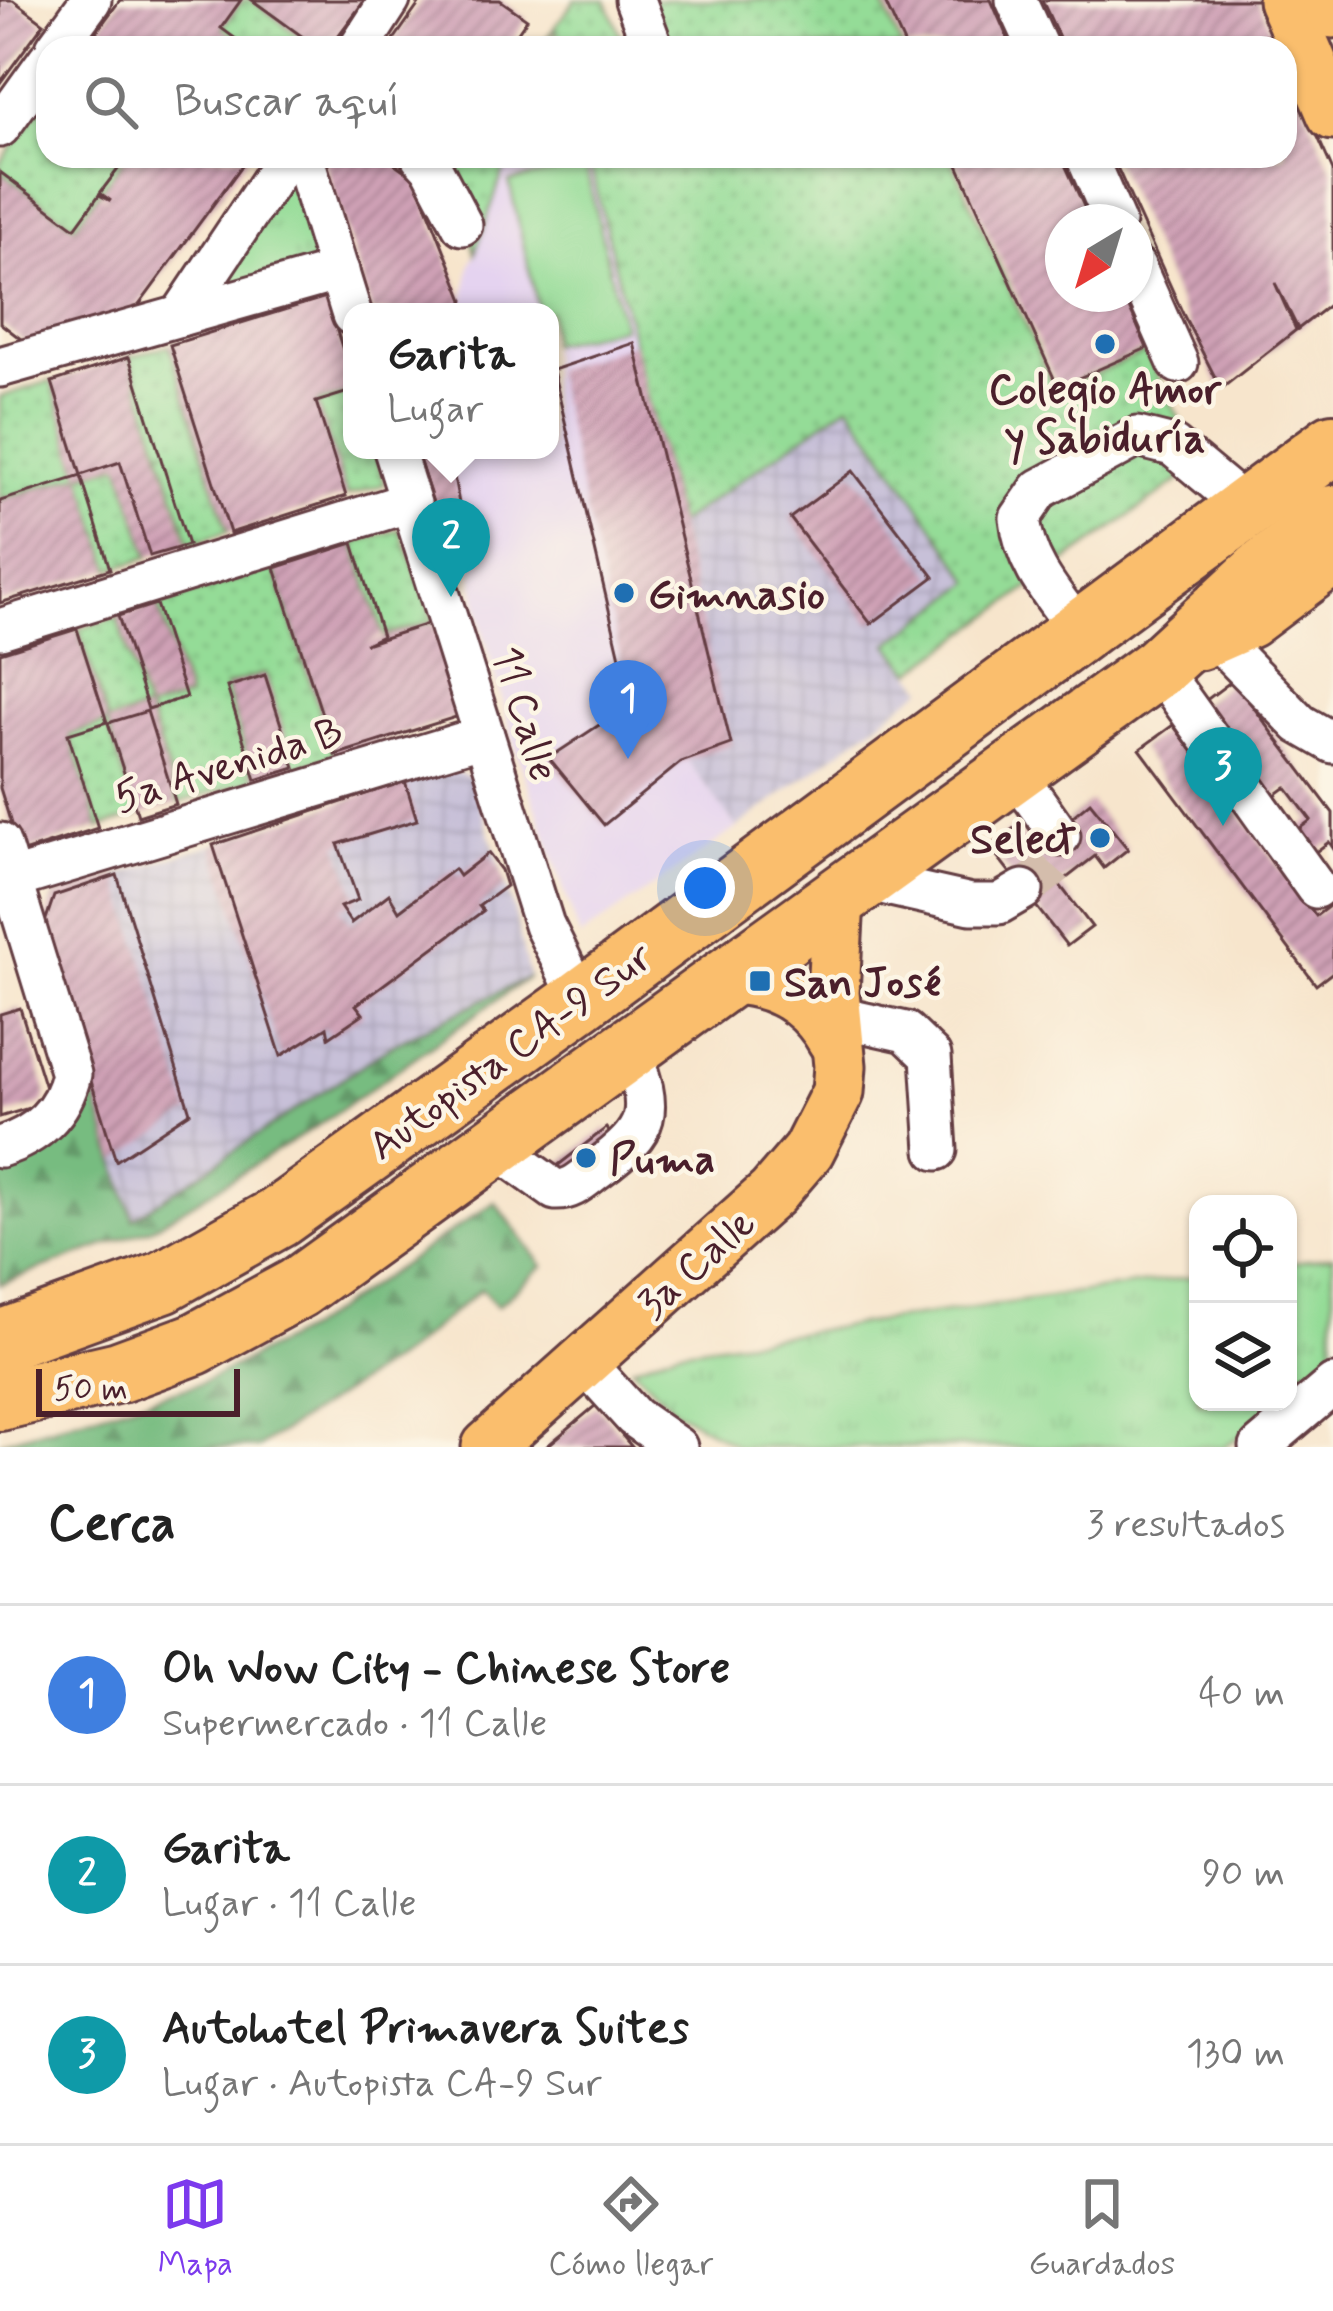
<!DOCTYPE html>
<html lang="es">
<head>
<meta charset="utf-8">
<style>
	body { margin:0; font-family:Mynerve,sans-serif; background:#f6f6f6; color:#222 }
	.controls { position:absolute; right:36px; bottom:36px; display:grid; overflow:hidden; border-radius:24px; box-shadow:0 3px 9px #0004 }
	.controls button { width:108px; height:108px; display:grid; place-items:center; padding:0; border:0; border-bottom:3px solid #e0e0e0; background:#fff; color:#222; font:60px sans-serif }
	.compass { position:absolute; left:1045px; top:204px; width:108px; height:108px; border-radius:50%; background:#fff; box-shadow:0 3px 9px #0004; rotate:218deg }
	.scale { position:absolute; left:36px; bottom:30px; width:204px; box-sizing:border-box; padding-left:12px; border:6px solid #4a1f2b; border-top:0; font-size:33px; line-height:42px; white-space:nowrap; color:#4a1f2b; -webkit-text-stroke:9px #fcf5e5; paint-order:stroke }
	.you { position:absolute; left:705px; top:888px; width:42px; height:42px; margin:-30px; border:9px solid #fff; border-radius:50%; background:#1a73e8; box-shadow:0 0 0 18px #1a73e833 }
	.badge { display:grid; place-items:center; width:78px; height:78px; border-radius:50%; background:#7c3aed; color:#fff; font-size:39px; font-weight:700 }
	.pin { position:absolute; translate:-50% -99px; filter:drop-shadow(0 3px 6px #0008) }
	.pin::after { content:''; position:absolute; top:63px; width:42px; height:36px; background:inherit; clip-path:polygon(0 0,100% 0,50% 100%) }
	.popup { position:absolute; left:343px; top:303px; width:216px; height:156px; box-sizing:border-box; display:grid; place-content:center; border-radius:24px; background:#fff; filter:drop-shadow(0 3px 9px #0005); font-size:39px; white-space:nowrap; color:#767676 }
	.popup b { font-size:45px; color:#222 }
	.popup::after { content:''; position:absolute; left:50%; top:100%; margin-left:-24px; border:24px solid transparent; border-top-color:#fff }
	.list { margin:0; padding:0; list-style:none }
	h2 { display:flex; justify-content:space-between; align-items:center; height:156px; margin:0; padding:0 48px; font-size:51px }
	h2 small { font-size:39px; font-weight:400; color:#767676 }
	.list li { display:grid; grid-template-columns:78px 1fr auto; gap:36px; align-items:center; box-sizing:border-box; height:180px; padding:0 48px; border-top:3px solid #e0e0e0 }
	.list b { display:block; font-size:45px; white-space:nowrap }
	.list p { margin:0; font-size:39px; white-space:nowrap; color:#767676 }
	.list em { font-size:39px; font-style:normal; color:#767676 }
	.icon { flex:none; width:66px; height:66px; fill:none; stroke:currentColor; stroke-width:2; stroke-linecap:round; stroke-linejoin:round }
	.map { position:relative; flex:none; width:1333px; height:1447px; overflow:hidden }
	.search { position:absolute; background:#fff; box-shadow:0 3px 9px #0004; left:36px; right:36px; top:36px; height:132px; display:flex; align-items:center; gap:30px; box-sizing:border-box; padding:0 42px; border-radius:36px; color:#767676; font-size:45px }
	.sheet { height:696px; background:#fff }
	nav { display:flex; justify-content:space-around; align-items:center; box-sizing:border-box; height:168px; border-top:3px solid #e0e0e0; background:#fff; font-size:33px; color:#767676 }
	nav a { display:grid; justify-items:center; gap:6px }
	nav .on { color:#7c3aed }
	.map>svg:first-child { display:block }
	.built { fill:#e5d3f0 }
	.industrial { fill:url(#industrial-grid) }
	.grass { fill:url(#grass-dots); stroke:#6f7e61; stroke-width:3 }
	.forest { fill:url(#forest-firs); stroke:#606e56; stroke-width:3 }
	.park { fill:url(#park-tufts); stroke:#6f7e61; stroke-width:3 }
	.garden { fill:#94dc97; stroke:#6f7e61; stroke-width:3 }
	.building { fill:url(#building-hatch) }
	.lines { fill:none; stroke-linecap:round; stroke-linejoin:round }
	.minor-tunnel { stroke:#d4bdac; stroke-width:39; stroke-dasharray:39 20; stroke-linecap:butt }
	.minor-casing { stroke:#643d43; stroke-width:45 }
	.major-casing { stroke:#643d43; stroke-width:57 }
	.highway-casing { stroke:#643d43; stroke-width:66 }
	.minor { stroke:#fff; stroke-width:39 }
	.major { stroke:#fabe6d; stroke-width:51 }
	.highway { stroke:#fabe6d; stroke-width:60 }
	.poi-dot { fill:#1f6fb2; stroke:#fcf5e5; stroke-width:4.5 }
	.labels { text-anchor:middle; stroke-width:9; stroke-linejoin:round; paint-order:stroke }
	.poi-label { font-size:42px; font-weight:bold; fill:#4a1f2b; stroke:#fcf5e5; text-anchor:start }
	.street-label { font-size:42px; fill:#4a1f2b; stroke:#fcf5e5 }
</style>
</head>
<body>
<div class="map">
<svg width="1333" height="1447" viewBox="0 0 1333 1447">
	<defs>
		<pattern id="industrial-grid" width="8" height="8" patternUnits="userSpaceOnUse" patternTransform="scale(3)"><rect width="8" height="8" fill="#c7c0d8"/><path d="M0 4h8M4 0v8" fill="none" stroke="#aca5ba"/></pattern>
		<pattern id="grass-dots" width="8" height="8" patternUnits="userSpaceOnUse" patternTransform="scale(3)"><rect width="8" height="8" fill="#94dc97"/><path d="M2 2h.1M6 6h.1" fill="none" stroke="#81bc82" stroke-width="1.8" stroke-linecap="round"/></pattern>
		<pattern id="forest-firs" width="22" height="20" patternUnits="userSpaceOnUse" patternTransform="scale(3)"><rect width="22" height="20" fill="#77bc80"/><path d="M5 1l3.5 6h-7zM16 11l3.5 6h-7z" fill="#649869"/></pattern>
		<pattern id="park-tufts" width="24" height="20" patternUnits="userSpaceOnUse" patternTransform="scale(3)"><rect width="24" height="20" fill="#94dc97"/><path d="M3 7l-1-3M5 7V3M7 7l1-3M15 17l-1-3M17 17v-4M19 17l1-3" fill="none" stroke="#81bc82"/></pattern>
		<pattern id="building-hatch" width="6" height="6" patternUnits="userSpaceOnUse" patternTransform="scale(3)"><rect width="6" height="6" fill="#cfa1b6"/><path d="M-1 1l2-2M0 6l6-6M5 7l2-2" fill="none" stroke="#aa8394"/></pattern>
	</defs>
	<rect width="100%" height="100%" fill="#fcf5e5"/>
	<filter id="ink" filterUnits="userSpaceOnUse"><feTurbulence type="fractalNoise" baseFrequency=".00833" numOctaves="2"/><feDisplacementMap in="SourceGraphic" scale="24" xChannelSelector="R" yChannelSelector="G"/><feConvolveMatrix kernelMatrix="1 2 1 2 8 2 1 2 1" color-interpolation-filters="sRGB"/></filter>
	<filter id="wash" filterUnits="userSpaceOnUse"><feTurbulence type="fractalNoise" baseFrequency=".004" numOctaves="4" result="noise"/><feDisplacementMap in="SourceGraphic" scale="48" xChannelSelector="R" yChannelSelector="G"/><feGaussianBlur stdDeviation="2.7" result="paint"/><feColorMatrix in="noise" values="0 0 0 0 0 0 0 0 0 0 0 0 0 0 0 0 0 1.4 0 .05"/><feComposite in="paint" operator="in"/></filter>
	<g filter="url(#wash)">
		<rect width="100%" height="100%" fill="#f7e5cc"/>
		<polygon class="built" points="509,156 588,156 731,744 688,761 737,828 580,937 515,745 482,628 449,450 550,450 550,312 462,312 470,266"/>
		<g class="industrial">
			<polygon points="849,404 972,582 890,643 924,688 737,828 687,760 731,744 678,524"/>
			<polygon points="446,768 472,778 514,910 529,977 392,1045 132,1219 43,928 54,896"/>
		</g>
		<g class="grass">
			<polygon points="243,0 251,0 316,48 249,48 222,28"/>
			<polygon points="575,0 606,0 626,48 561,48 555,27 547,48 539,48"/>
			<polygon points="629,0 881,0 902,48 649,48"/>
			<polygon points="44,102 48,105 49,157 118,156 123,160 75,226 0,171 0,163"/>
			<polygon points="463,156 509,156 475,253 454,169"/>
			<polygon points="588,156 950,156 1055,391 1146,352 1202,464 912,672 889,644 972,582 849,404 678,524"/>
			<polygon points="169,345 228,532 190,544 160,451 167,448 160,450 130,357"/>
			<polygon points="51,381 81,475 0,499 0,397"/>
			<polygon points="352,392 352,450 374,450 385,484 347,496 317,403"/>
			<polygon points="120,464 149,557 111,569 81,476"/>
			<polygon points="400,529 434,621 384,636 354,543"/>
			<polygon points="274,568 304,661 297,664 304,663 334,756 295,768 265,673 225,686 255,780 178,803 148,710 188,698 158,605"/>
			<polygon points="117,617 146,710 108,722 79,629"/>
			<polygon points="107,723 137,816 99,828 69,735"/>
		</g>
		<g class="forest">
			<path d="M529,977L320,1124L152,1228L0,1284V1167C55,1151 71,1144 93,1088L133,1219L392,1045Z"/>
			<polygon points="495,1202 543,1266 497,1306 481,1289 403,1354 259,1447 0,1447 0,1442 202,1383 307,1329"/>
		</g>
		<g class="park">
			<polygon points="287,156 339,271 180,316"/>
			<polygon points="1333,1256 1333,1354 1288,1397 1288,1263"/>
			<polygon points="1198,1276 1198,1402 1282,1402 1254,1428 1223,1447 738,1447 676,1411 632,1367 678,1350"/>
		</g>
		<polygon class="garden" points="585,165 623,327 550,344 550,312 539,312 509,182"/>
		<g id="blocks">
			<g class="building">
				<polygon points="0,0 13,0 44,23 0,83"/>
				<polygon points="120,0 241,0 221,28 248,48 111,48 94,35"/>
				<polygon points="252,0 365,0 329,48 318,48"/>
				<polygon points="422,0 500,0 527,19 507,48 388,48"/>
				<polygon points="884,0 991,0 1012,48 906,48"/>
				<polygon points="1042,0 1257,0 1279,48 1064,48"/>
				<polygon points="1285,63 1333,171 1333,302 1298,329 1275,283 1296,330 1221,389 1184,316 1112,156 1219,156 1222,165 1221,156 1285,156"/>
				<polygon points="119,156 249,156 134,312 26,343 0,323 0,172 75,228 99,195 111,201 100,193 125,160"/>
				<polygon points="323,156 384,156 416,179 464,300 462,312 372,312"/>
				<polygon points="954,156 1061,156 1091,222 1063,222 1063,294 1123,294 1147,348 1058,387"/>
				<polygon points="326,297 352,378 352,391 316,402 346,496 230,533 170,345"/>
				<polygon points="634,343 731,744 681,762 604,825 549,758 631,704 553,370"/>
				<polygon points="129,357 188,545 150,556 120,462 81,475 52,382"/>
				<polygon points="416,450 449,450 460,509 437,515"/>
				<polygon points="853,471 934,577 871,624 790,518"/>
				<polygon points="81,476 110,569 0,603 0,501"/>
				<polygon points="353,543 382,636 365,644 434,622 461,710 456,717 335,755 275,568"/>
				<polygon points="156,604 186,697 148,709 118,616"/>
				<polygon points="77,629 107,722 68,734 98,828 20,853 0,788 0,653"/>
				<polygon points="265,675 295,768 256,780 227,687"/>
				<polygon points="1233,680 1333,813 1333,848 1329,842 1309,857 1292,834 1311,820 1286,787 1267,801 1197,707"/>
				<polygon points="147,711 176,804 138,816 108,723"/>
				<polygon points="1173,725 1316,916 1333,903 1333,972 1316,985 1140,749"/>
				<polygon points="405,781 417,820 338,844 358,900 340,907 351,923 389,894 399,911 454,869 459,876 488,853 501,870 506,886 479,906 483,911 356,1005 363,1014 329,1037 327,1027 281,1056 213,845"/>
				<polygon points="1090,802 1128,849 1104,868 1095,856 1059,884 1092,927 1067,946 990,847 1014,828 1036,855 1072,827 1067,821"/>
				<polygon points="117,875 190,1112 116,1161 43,928 54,896"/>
				<polygon points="20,1008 47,1094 42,1104 0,1117 0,1014"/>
				<polygon points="606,1128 620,1145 567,1188 552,1170"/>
				<polygon points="596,1405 632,1447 546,1447"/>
			</g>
		</g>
	</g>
	<g filter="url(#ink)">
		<use href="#blocks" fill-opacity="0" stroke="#643d43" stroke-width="3"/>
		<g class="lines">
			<path class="minor-tunnel" d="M1023,890C1045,872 1066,866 1060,836"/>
			<defs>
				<g id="minor">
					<polyline points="635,0 653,48"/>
					<polyline points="1016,0 1038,48"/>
					<polyline points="56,48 91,0"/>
					<polyline points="359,48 390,0"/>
					<polyline points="0,127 48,60"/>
					<polyline points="303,156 352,315"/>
					<polyline points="421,156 432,168 462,225"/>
					<polyline points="1086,156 1115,222"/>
					<polyline points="1135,266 1178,363"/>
					<polyline points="180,316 287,156"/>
					<polyline points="0,367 339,271"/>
					<polyline points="394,450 544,925 581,1000"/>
					<polyline points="0,629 410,502"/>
					<path d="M1079,630C1053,595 1024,563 1020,518L1040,489L1137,437L1173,446L1246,507"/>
					<polyline points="1215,637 1300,724 1333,743"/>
					<polyline points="1158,667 1316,888"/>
					<polyline points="1014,771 1060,836"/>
					<path d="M0,843L71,1074C63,1112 36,1136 0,1147"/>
					<polyline points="864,880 971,904 999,904 1023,890"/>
					<polyline points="0,883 484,736"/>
					<polyline points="834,1016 906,1032 931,1056 937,1150"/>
					<path d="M494,1146L555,1190C572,1191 583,1179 597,1169C652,1129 654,1113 630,1048"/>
					<polyline points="583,1361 634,1417 677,1447"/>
					<polyline points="1260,1447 1333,1385"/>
				</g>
				<g id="major">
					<polyline points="1284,0 1333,114"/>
					<polyline points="1328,0 1333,12"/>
					<polyline points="1199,644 1249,622 1333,559"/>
					<path d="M727,978C774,979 811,999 834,1041"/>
					<polyline points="488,1447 772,1193 808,1151 838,1092 840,1066 833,993 838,899"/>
				</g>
				<g id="highway">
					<polyline points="0,1341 163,1282 279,1217 581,1000 1333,444"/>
					<polyline points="0,1400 119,1372 195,1344 298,1288 1158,667 1260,573 1333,516"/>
				</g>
			</defs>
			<use href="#minor" class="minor-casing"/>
			<use href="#major" class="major-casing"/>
			<use href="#highway" class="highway-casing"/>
			<use href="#minor" class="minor"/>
			<use href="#major" class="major"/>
			<use href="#highway" class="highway"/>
		</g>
	</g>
	<g class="poi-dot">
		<circle cx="1105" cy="344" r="12"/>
		<circle cx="624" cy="593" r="12"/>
		<circle cx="1100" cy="838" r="12"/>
		<rect x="748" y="969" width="24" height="24" rx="6"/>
		<circle cx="586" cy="1158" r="12"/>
	</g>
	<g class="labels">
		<g class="poi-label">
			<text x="1105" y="403" text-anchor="middle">Colegio Amor<tspan x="1105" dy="48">y Sabiduría</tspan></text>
			<text x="648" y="608">Gimnasio</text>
			<text x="1076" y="853" text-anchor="end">Select</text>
			<text x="784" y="996">San José</text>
			<text x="610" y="1173">Puma</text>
		</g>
		<g class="street-label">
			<text transform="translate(527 713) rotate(73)" y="15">11 Calle</text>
			<text transform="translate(228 763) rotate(-17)" y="15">5a Avenida B</text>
			<text transform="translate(509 1050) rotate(-36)" y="15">Autopista CA-9 Sur</text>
			<text transform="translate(695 1262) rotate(-42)" y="15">3a Calle</text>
		</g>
	</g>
</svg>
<div class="controls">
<button><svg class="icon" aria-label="locate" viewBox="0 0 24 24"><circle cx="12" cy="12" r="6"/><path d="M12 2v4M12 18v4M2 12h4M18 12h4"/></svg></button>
<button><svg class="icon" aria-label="layers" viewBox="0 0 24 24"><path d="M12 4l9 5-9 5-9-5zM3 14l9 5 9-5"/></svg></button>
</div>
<svg class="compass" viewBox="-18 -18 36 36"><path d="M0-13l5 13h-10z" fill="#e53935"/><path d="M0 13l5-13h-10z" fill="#767676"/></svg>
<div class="scale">50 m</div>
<div class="you"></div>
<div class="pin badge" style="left:628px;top:759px;background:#3f7fe0">1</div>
<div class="pin badge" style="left:451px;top:597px;background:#0f9aa8">2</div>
<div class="popup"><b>Garita</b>Lugar</div>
<div class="pin badge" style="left:1223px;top:826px;background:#0f9aa8">3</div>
<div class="search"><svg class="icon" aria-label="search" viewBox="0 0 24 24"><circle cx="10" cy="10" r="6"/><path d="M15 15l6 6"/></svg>Buscar aquí</div>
</div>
<section class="sheet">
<h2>Cerca<small>3 resultados</small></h2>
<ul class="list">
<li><span class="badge" style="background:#3f7fe0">1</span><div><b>Oh Wow City - Chinese Store</b><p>Supermercado · 11 Calle</p></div><em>40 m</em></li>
<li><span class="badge" style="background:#0f9aa8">2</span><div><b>Garita</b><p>Lugar · 11 Calle</p></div><em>90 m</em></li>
<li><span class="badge" style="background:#0f9aa8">3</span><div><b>Autohotel Primavera Suites</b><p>Lugar · Autopista CA-9 Sur</p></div><em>130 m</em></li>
</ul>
</section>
<nav>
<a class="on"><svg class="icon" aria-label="map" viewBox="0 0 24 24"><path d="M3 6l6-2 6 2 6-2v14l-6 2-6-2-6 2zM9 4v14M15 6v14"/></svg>Mapa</a>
<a><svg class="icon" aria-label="directions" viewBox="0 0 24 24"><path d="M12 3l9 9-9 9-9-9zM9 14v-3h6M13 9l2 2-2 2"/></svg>Cómo llegar</a>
<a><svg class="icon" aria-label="saved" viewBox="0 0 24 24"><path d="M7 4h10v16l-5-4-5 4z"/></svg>Guardados</a>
</nav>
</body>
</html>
